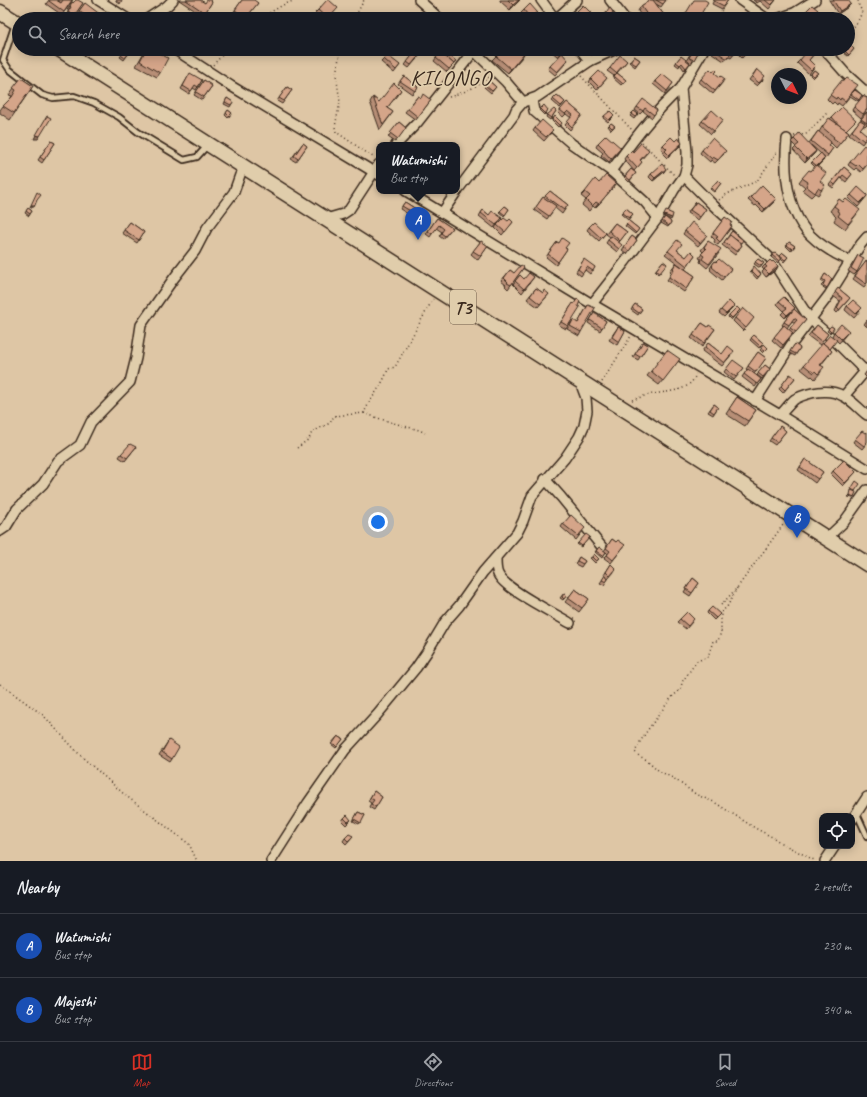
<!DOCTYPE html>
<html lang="en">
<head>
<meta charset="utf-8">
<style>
	body { margin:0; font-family:Caveat,sans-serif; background:#20242c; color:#f1f3f6 }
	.controls { position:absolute; right:12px; bottom:12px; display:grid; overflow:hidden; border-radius:8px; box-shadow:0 2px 10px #0003 }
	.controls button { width:36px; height:36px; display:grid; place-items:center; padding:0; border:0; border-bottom:1px solid #363941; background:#171b24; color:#f1f3f6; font:20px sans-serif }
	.compass { position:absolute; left:771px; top:68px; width:36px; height:36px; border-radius:50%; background:#171b24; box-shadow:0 2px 10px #0003; rotate:132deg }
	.you { position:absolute; left:378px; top:522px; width:14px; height:14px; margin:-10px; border:3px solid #fff; border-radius:50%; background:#1a73e8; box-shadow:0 0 0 6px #1a73e833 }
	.badge { display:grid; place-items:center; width:26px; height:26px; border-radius:50%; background:#d93025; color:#fff; font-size:13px; font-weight:700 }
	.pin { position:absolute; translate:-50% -33px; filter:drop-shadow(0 1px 2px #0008) }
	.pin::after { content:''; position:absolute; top:21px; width:14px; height:12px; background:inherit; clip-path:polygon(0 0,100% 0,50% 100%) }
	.popup { position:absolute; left:376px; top:142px; width:84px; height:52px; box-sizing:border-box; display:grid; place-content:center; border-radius:8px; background:#171b24; filter:drop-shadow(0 1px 3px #0005); font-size:13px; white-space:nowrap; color:#9ea1a6 }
	.popup b { font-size:15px; color:#f1f3f6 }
	.popup::after { content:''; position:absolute; left:50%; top:100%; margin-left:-8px; border:8px solid transparent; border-top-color:#171b24 }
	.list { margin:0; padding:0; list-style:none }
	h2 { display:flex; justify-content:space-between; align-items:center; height:52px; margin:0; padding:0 16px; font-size:17px }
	h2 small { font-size:13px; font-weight:400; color:#9ea1a6 }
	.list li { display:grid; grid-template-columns:26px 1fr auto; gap:12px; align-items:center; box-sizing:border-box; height:64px; padding:0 16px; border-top:1px solid #363941 }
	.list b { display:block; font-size:15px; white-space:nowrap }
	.list p { margin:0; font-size:13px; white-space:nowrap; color:#9ea1a6 }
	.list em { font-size:13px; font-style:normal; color:#9ea1a6 }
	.icon { flex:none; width:22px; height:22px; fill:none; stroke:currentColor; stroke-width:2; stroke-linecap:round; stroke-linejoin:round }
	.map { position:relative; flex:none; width:867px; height:861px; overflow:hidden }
	.search { position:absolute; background:#171b24; box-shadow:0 2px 10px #0003; left:12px; right:12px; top:12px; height:44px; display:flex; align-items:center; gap:10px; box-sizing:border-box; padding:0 14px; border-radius:22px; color:#9ea1a6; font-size:15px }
	.sheet { height:180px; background:#171b24 }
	nav { display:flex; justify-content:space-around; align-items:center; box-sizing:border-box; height:56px; border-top:1px solid #363941; background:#171b24; font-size:11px; color:#9ea1a6 }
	nav a { display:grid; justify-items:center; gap:2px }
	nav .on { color:#d93025 }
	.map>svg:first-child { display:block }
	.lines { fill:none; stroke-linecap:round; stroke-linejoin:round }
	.service-casing { stroke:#3b2a1e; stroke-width:8 }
	.minor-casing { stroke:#3b2a1e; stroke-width:12 }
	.trunk-casing { stroke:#3b2a1e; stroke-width:17 }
	.path { stroke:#3b2a1e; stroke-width:1.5; stroke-dasharray:1 3; stroke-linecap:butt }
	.service { stroke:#e0cdab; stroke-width:4.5 }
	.minor { stroke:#e0cdab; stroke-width:9 }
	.trunk { stroke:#e0cdab; stroke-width:14 }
	.wall { fill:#b78e76; stroke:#3b2a1e; fill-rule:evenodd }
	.shaded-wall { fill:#957460; stroke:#3b2a1e }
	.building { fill:#d5a589; stroke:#3b2a1e }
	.labels { text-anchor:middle; stroke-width:3.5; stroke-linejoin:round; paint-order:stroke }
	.shield { fill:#e0cdab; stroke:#6c5b48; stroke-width:1 }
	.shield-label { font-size:19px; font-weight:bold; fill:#3b2a1e }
	.quarter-label { font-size:22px; letter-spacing:1px; fill:#3b2a1e; stroke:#e0cdab }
</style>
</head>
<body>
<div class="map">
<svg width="867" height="861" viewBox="0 0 867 861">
	<rect width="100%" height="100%" fill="#dec6a5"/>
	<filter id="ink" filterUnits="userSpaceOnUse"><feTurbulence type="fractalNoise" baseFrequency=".025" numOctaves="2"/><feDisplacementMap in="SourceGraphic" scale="8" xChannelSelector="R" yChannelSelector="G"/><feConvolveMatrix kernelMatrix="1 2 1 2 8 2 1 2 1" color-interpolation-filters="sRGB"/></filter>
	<g filter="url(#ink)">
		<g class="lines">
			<defs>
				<g id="service">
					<polyline points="15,24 3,60 9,69 42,95 53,98 74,96 94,103 119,117 138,132 184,160 197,157 207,146"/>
					<polyline points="857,814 867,836"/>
				</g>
				<g id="minor">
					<polyline points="98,0 128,19"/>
					<polyline points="419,0 440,19"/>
					<polyline points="541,0 555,19"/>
					<polyline points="610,0 625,19"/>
					<polyline points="740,0 767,19"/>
					<polyline points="147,19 167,6 173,0"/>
					<polyline points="556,19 577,0"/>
					<polyline points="777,19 794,13 815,0"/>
					<polyline points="174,49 231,86 379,175"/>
					<polyline points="580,49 590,61"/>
					<polyline points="824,49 846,74 867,93"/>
					<polyline points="532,100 534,111 572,144 611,171 645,202 658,218"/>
					<polyline points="526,101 537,97 590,61 616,49"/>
					<path d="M787,139C784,167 786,200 802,225C811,240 834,254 850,261"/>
					<polyline points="396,145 417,123 474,51"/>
					<path d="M611,171C632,142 654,112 681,88"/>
					<polyline points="684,176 714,206 771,259 810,319 833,339 865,371"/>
					<polyline points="406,191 592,304 780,415 867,469"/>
					<polyline points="457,191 514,115 516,110 523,102 506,82 472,49"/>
					<polyline points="442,213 457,191"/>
					<polyline points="326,219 343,214 349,210 379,164"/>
					<polyline points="592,304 625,262 658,218 674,190 684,176 687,165 687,152 681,88 704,49"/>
					<polyline points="844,396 867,369"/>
					<polyline points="755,401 791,345 829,295 861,244 867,237"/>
					<path d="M780,415C785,410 790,403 795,399C809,392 829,388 843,396C852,400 859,409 867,415"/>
					<polyline points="545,479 561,497 602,547"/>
					<polyline points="0,531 6,527 17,509 43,484 58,461 80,445 91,422 130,382 136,358 141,325 174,278 195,251 207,228 234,192 240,175"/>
					<polyline points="827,538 844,522 867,490"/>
					<path d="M496,559C496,563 496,570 498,574C504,589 554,613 570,623"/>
					<polyline points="852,820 867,797"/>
					<polyline points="271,861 308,803 345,750 377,715 416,668 427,652 445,622 459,606 483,572 517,533 523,521 532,496 565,458 579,437 584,426 587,411 586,398 580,382"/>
					<polyline points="825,861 835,846"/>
				</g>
				<g id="trunk">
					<polyline points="0,12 19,24"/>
					<polyline points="59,49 867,564"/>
				</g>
			</defs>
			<use href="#service" class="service-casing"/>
			<use href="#minor" class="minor-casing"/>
			<use href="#trunk" class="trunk-casing"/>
			<g class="path">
				<polyline points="259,19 283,5 295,0"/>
				<polyline points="354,19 364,0"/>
				<polyline points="719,19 722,9"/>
				<path d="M848,32C854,28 860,19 862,11L859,6L858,0"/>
				<polyline points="343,49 339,58 336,74 340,102 335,127 336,132 373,157"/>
				<polyline points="213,65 228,49"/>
				<polyline points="581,76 632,130"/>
				<polyline points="449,97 469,90 490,77"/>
				<polyline points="794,136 806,134 827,113"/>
				<polyline points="642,142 674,175"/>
				<polyline points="719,200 727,194 757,181 777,152"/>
				<polyline points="602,382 631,336"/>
				<path d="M632,400C639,398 646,395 653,394C669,391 690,392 696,374"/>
				<path d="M364,413C377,418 390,422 404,426C411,428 419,429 425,433"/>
				<path d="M297,448L309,439L312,432L330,423L334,416L364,413C371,397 383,385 388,369L395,367L433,299"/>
				<polyline points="737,588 727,607 721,612 721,632 718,641 713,641 708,657 697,661 682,682 681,689 671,698 647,731 640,742 635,752 639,756 647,760 659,771 673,778 697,795 714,802 755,828 774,838 781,843 816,861"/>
				<polyline points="721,605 737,588 783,525"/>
				<polyline points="0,684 43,715 81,756 125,795 189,844 197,861"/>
			</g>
			<use href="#service" class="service"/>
			<use href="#minor" class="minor"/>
			<use href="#trunk" class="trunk"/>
		</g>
		<g class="wall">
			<polygon points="49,0 61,3 57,0 73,0 62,15 46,4"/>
			<polygon points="116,0 122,0 120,4 116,1"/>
			<polygon points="179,0 200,0 205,3 212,2 203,16"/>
			<polygon points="242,0 258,3 245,19 241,19 233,13"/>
			<polygon points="500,0 520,0 510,10 500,1"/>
			<polygon points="650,0 666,0 661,7 656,4 667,19 643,19 638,11 641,6"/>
			<polygon points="714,0 728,0 722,9 712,4"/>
			<polygon points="753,0 776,0 769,9 760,1 757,3"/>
			<polygon points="829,0 848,0 848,7 838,14"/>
			<polygon points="73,3 83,3 72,19 66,15 69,10 67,10 70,6"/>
			<polygon points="85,3 98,19 84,19 77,14"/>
			<polygon points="318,10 335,11 328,19 322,19 315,13"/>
			<polygon points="524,10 535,15 530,19 527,19 521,13"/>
			<polygon points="816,14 812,17 814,19 799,19 801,16"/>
			<polygon points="120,49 124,49 123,51"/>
			<polygon points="126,49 132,49 124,60 120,57"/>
			<polygon points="146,49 160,73 157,77 136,66"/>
			<polygon points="408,49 421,49 421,54 409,68 405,65 413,55 407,50"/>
			<polygon points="431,49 442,49 436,56 430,51"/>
			<polygon points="549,49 564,49 558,57"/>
			<polygon points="587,49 595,49 590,53"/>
			<polygon points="693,49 700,49 691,64 687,61 690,63 684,70 680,64 679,67 675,64 681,56 686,61"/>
			<polygon points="715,49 745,49 748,51 742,58 736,52 731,58 729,57 724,61 712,53"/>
			<polygon points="790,49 795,49 792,51"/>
			<polygon points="818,49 809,60 815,66 809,74 797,63 800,60"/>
			<polygon points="847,49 854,49 848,56 844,53"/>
			<polygon points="496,56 522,57 508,73 492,60"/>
			<polygon points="634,56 640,60 635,67 629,62"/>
			<polygon points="436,58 456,61 447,72 434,61"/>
			<polygon points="384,59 400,65 394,73 381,62"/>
			<polygon points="627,61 617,73 626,80 621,85 613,78 614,76 607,71 610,68"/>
			<polygon points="566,63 555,75 548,69 550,66"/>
			<polygon points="757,69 763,80 757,86 749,80"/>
			<polygon points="814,70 818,73 813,78 810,75"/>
			<polygon points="716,74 723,82 713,94 699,82 701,79"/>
			<polygon points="404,76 418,87 412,94 398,84"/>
			<polygon points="188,77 202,80 196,90 193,88 189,94 181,89"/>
			<polygon points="21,78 33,86 10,120 0,113 0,110 3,106 10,99 12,96 9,95"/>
			<polygon points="607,78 597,90 589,82 591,79"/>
			<polygon points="204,80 212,86 202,100 194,95"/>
			<polygon points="489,81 496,87 491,93 484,87"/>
			<polygon points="655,81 673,83 665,94 653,84"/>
			<polygon points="287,87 292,90 282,104 277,101"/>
			<polygon points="401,90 387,108 393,112 380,130 370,102 373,97 379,102"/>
			<polygon points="855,90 862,95 858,101 850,96 842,106 838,103 837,105 834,102 832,104 827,99 830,95"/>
			<polygon points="557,95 565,102 560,108 552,101"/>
			<polygon points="418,96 421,98 431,100 416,120 405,112"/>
			<polygon points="227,98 233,102 230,107 224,104"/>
			<polygon points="866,98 867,110 861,118 852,110 854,107"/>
			<polygon points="567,102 582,115 570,130 565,125 571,118 566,114 563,117 558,113"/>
			<polygon points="637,107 657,110 652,118 643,111 640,114 635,110"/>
			<polygon points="540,109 548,110 544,115 539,110"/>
			<polygon points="228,110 232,113 228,118 225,115"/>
			<polygon points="556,111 550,120 546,117 547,115"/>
			<polygon points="634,111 638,114 634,119 630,116"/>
			<polygon points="867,112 867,125 867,124 865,126 863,125 860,129 867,137 862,144 849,134"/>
			<polygon points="555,116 562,123 558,127 552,121"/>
			<polygon points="604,116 613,117 608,122 603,118"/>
			<polygon points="832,117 853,123 846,130 849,132 836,148 831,143 829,145 833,148 826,158 821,154 824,160 817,167 822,190 818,195 815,193 811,197 802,190 805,187 799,182 802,178 811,171 815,167 811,163 821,154 811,145 816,151 814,154 805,163 793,150 796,147 791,142 794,139 809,143 818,131 819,132 822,127"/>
			<polygon points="723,120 711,134 700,124 702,121"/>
			<polygon points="399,122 406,128 395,142 388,137"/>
			<polygon points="611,123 615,126 611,130 608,126"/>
			<polygon points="535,128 551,133 544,141 533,131"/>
			<polygon points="51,141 55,143 42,163 38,160"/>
			<polygon points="303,143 307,146 296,162 291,159"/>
			<polygon points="598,143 621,148 609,162 601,155 603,153 596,147"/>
			<polygon points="663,145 680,146 667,158 663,154 664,152 661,148"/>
			<polygon points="702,150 724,154 715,163 711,160 710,162 700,153"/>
			<polygon points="633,152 647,153 640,161 642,162 634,171 624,159 626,156"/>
			<polygon points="850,162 867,165 861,172 856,168 854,170 848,165"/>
			<polygon points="844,167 852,174 846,182 841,178 833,188 829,185"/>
			<polygon points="631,169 636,173 629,182 624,177"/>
			<polygon points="664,172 653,181 649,177 651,174"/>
			<polygon points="718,180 721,183 714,192 710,189"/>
			<polygon points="599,183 616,184 595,208 593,206 589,211 582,205 586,200 581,196 585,192"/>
			<polygon points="550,191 568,205 562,214 555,208 547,219 534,210 543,197 544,198"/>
			<polygon points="851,195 867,196 858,207 848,198"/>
			<polygon points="751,197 776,199 774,202 763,212 756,205 755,206 748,200"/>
			<polygon points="839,199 857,214 845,229 834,221 836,217 834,215 834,214 830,211"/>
			<polygon points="405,202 419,211 414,218 400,209"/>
			<polygon points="696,202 706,209 698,220 687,213"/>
			<polygon points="505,206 509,209 504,216 499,212"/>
			<polygon points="28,208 32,211 29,216 25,213"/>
			<polygon points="626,208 633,214 628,220 621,214"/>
			<polygon points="483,210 489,215 502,218 494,228 479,216"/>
			<polygon points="424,217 429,221 425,227 420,223"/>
			<polygon points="665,217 671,222 668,227 661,223"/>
			<polygon points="725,217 730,225 732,226 718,245 714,242 715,240 711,236"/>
			<polygon points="437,218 452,228 443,239 439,236 442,232 436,228 430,237 426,234"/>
			<polygon points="508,221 513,222 502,235 495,228 497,225"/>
			<polygon points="629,221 639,229 635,234 625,226"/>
			<polygon points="130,222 144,232 137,243 122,233"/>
			<polygon points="615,223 627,232 619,242 620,248 617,252 606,243 610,237 606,234"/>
			<polygon points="589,227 606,233 599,241 587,230"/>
			<polygon points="685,231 705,238 698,246 683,234"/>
			<polygon points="732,231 740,244 742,245 735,255 722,245"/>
			<polygon points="632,236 637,240 627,254 622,250"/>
			<polygon points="481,241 488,246 478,260 471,254"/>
			<polygon points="708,241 719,253 707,268 700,262 701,259 699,258 703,252 701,250"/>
			<polygon points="557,242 567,249 556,265 546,257"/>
			<polygon points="789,242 795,246 791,251 786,246"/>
			<polygon points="677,250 686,257 695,255 685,269 695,276 684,292 667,280 672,273 670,271 676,263 682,267 665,254 668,251"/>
			<polygon points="775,253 780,257 783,253 788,257 784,262 781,259 778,263 771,257"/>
			<polygon points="858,255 857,272 854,275 848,271"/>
			<polygon points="758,259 764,263 760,268 754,264"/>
			<polygon points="867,260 867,283 864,287 853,279"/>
			<polygon points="663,261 667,264 658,274 655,271"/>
			<polygon points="715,261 731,269 722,280 710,270 711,269 710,268"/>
			<polygon points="582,262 595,267 590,274 585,270 581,276 576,272"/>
			<polygon points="772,262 778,266 776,270 766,277 762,272 764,270 762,268 765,265"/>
			<polygon points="524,267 508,289 505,286 506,285 501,281 510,270 514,273"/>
			<polygon points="751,270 761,274 757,279 750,271"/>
			<polygon points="825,274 832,279 826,289 821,286 824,283 821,281"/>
			<polygon points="520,275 524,279 534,277 522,293 513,284"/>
			<polygon points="536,288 543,293 549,294 538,307 527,299"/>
			<polygon points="838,288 850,298 837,313 835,311 840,301 833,296"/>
			<polygon points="779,301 792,311 785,318 781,314 784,311 777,304"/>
			<polygon points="574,303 578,306 568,326 566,329 559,325 571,306"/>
			<polygon points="635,304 642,309 638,315 631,310"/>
			<polygon points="588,305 581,332 579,336 567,329 573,320 578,323"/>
			<polygon points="847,306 860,311 854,318 845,310"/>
			<polygon points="732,309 724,317 719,313 721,310"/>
			<path d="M794,309L806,320L793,335L792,334L781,348L772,340L783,326L782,325L784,322ZM792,321L795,323L789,330L787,328Z"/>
			<polygon points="739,311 731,320 728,317 729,315"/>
			<polygon points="594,313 606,321 600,331 588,323"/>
			<polygon points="735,318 752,321 743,331 733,321"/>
			<polygon points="867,320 867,327 864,324"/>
			<polygon points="702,323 708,327 715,329 702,347 691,338"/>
			<polygon points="817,325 828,334 820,345 808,336"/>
			<polygon points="831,326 834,328 830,333 827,331"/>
			<polygon points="618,327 625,331 617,345 609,340"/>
			<polygon points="849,331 839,343 832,336 834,332"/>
			<polygon points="754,335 763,343 759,348 750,340"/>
			<polygon points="643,342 648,345 638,360 633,357"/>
			<polygon points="708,343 722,354 732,354 722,366 702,351"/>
			<polygon points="764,344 768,348 763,353 760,350"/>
			<polygon points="795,344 800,348 795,356 789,353"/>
			<polygon points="834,344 830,349 832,351 821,365 821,372 815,379 812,376 811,377 801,369 804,365"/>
			<polygon points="758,352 766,358 754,374 761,379 755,387 742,377 747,370 746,369"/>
			<polygon points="680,359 659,385 647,376 651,371"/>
			<polygon points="765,365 770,369 762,379 757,375"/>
			<polygon points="744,368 734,380 724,372 726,369"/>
			<polygon points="867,371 867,378 864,375"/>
			<polygon points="790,374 795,378 783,393 779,389"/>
			<polygon points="737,397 756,410 745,426 726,414"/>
			<polygon points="714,404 718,407 713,415 708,412"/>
			<polygon points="780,426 786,431 775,445 769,441"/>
			<polygon points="855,439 867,443 862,449 853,442"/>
			<polygon points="136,447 125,461 119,457 121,454"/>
			<polygon points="805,459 823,472 815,483 798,470"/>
			<polygon points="833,471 856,472 843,486 831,474"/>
			<polygon points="563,524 583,531 576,540 561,527"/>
			<polygon points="588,539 581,547 577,544 578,543"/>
			<polygon points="612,539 616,542 625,545 611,563 604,558 608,554 606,552 602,558 595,552 599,547 604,551"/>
			<polygon points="579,557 585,561 581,567 575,564"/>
			<polygon points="592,557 599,559 595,563 590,558"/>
			<polygon points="611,564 614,572 608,579 604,585 600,583 605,576 604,575"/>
			<polygon points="693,578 699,583 690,596 684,592"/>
			<polygon points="575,589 589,599 579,612 565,602"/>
			<polygon points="564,593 567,595 563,600 560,598"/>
			<polygon points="708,611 719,615 714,620 707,613"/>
			<polygon points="680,619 692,622 686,629 677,622"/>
			<polygon points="338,736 343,739 336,748 331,744"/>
			<polygon points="169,740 172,759 170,762 159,755"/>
			<polygon points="374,791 382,797 374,810 369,807 371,803 368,801"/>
			<polygon points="358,812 365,815 359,824 353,821"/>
			<polygon points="344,818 351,820 346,825 342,821"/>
			<polygon points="353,836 346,844 343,841 345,838"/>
		</g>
		<g class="shaded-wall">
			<polygon points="519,0 520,0 510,10 513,5"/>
			<polygon points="851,4 848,7 838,14 840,11"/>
			<polygon points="537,12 535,15 529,19 530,18"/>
			<polygon points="525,52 522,57 508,73 511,69"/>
			<polygon points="36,135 40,136 38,139 34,139"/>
			<polygon points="682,143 680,146 667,158 669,155"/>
			<polygon points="816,151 814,154 805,163 807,159"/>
			<polygon points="666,169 664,172 653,181 655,178"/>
			<polygon points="616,184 612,188 595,208 599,204"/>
			<polygon points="776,199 774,202 763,212 765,209"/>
			<polygon points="31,205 35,205 34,207 30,207"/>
			<polygon points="664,215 672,218 671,220 663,216"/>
			<polygon points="778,266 776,270 766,277 769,274"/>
			<polygon points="795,308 785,318 787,315"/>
			<polygon points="850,495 854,497 853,498 848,497"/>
		</g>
		<g class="building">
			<polygon points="49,0 56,0 61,3 63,0 72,0 64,12 49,1"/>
			<polygon points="76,0 78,0 83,3 74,16 68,12 71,7 70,6 72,2 73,3"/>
			<polygon points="186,0 200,0 205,3 207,0 210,0 212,2 205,13"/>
			<polygon points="242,0 254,0 258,3 246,18 235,10"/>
			<polygon points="327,0 329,0 338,8 328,19 318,10"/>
			<polygon points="508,0 519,0 513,5"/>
			<polygon points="650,0 653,0 667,19 650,19 641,6"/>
			<polygon points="656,0 666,0 663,4"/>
			<polygon points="694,0 705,0 708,2 698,19 684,19 683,18"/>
			<polygon points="714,0 728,0 724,6 714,1"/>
			<polygon points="765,0 776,0 771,5"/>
			<polygon points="833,0 848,0 851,4 840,11"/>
			<polygon points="85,3 101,15 98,19 90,19 79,11"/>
			<polygon points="530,4 537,12 530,18 524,10"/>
			<polygon points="583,5 594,16 591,19 571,19 570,18"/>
			<polygon points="812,5 818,10 812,17 814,19 804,19 801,16"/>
			<polygon points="610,8 613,12 607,19 603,19 602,18"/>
			<polygon points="411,13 418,19 406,19"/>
			<polygon points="619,15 622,19 614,19"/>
			<polygon points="794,16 799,19 791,19"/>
			<polygon points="850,45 854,49 849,55 845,51 847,49 848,49 848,48"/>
			<polygon points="126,49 132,49 125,58 121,55"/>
			<polygon points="146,49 151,49 168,58 160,73 140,61"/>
			<polygon points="411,49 421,49 423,51 411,65 407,62 415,52"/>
			<polygon points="433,49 441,49 438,53"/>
			<polygon points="501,49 521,49 525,52 511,69 496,56"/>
			<polygon points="555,49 564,49 560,54"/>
			<polygon points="693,49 700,49 694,60 689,58"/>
			<polygon points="715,49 735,49 737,51 733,55 731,53 726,58 714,50"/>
			<polygon points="738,49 745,49 748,51 744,54"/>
			<polygon points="809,49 818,49 809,60 815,66 811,70 800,60"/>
			<polygon points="444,50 456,61 454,64 441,53"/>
			<polygon points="440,52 454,64 449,69 436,58"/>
			<polygon points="562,53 568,60 557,72 550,66"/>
			<polygon points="387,55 400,65 396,70 384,59"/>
			<polygon points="620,55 627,61 616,73 610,68"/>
			<polygon points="634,56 640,60 636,65 630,61"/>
			<polygon points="681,56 690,63 686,68 682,63 680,65 676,62"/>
			<polygon points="710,69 713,72 715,69 717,71 715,73 720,77 721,76 725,79 715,91 701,79"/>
			<polygon points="757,69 765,76 759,83 752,77"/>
			<polygon points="814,70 818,73 814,76 811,74"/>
			<polygon points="599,71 607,78 599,87 591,79"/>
			<polygon points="190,73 202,80 198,87 195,85 191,91 183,86"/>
			<polygon points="617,73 626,80 623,84 614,76"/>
			<polygon points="662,74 673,83 667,91 655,81"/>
			<polygon points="404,76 418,87 415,91 400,81"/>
			<polygon points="21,78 33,86 14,113 3,106 12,97 16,90 13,88"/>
			<polygon points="847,78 858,85 845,101 841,98 840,100 837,97 836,99 830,95 842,80 844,81"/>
			<polygon points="204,80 212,86 204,97 196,92"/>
			<polygon points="489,81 496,87 492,91 485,85"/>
			<polygon points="394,83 401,90 387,108 393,112 383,125 373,97 379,102"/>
			<polygon points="287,87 292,90 284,101 279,98"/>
			<polygon points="855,90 862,95 859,100 851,94"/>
			<polygon points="423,94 431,100 418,117 408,109 418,96 421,98"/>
			<polygon points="557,95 565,102 561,106 553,99"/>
			<polygon points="864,95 866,98 867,97 867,109 863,114 854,107"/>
			<polygon points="227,98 233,102 231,105 225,102"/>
			<polygon points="643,99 657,110 654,115 645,108 643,111 637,107"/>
			<polygon points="567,102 582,115 572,127 567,122 573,115 568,111 565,114 560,110"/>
			<polygon points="544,105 548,110 545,114 540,109"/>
			<polygon points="842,107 856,120 846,130 839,125 832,117"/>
			<polygon points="554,109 556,111 551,118 547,115"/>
			<polygon points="228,110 232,113 229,116 226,113"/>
			<polygon points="712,110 723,120 714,131 702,121"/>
			<polygon points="610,111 614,115 609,120 604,116"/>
			<polygon points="634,111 638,114 635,117 631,114"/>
			<polygon points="867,112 867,123 861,119"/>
			<polygon points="47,116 51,118 40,136 36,135"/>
			<polygon points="555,116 562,123 560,126 553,119"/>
			<polygon points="829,118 849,132 840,143 833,138 834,137 822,127"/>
			<polygon points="542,120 553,130 546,137 535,128"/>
			<polygon points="860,120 865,123 860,129 867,135 867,137 864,141 852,131"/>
			<polygon points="399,122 406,128 398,139 390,133"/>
			<polygon points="611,123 615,126 612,128 609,125"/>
			<polygon points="818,131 831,142 829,145 833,148 828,155 811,141"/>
			<polygon points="799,133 816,151 807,159 795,147 799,144 794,139"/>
			<polygon points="606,135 621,148 611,159 604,151 605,150 598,143"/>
			<polygon points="671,137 675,141 678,138 682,143 669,155 665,151 667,149 663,145"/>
			<polygon points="712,138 726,151 718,160 713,157 712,159 702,150"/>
			<polygon points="51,141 55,143 44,160 40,157"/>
			<polygon points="303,143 307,146 298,159 294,156"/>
			<polygon points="641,143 649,150 640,160 642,162 637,168 626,156 632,150 633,152"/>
			<polygon points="864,145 867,148 867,164 863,169 858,164 856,166 850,162"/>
			<polygon points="821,153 825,158 817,166 812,162"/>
			<polygon points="662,164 666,169 655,178 651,174"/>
			<polygon points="816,165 826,173 820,181 825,185 821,190 818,188 815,193 806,186 808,182 802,178 809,170 811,171"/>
			<polygon points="844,167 852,174 848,179 843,175 835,185 832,182"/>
			<polygon points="631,169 636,173 630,180 625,176"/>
			<polygon points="606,175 616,184 599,204 596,202 592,206 586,200 590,196 585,192 595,179 599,183"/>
			<polygon points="718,180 721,183 715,191 711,188"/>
			<polygon points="762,185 776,199 765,209 758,202 757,203 751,197"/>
			<polygon points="858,187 867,195 867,196 860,203 851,195"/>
			<polygon points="550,191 568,205 564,210 545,196"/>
			<polygon points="37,192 41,195 37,200 35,205 31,205"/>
			<polygon points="543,197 556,206 549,216 536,207"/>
			<polygon points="839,199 843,202 846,199 860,210 848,224 838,216 840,213 837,211 838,209 834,206"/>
			<polygon points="405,202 419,211 417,215 402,206"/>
			<polygon points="696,202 706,209 700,217 690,210"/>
			<polygon points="505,206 509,209 505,215 500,211"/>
			<polygon points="28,208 32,211 30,214 26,211"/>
			<polygon points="626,208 633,214 629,218 622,213"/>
			<polygon points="483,210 489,215 492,211 502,218 496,225 481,213"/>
			<polygon points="666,211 673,214 672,218 664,215"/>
			<polygon points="424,217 429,221 426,225 421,221"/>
			<polygon points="665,217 671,222 669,226 662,221"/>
			<polygon points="725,217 732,222 730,225 732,226 720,242 716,238 718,237 713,233"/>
			<polygon points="437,218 452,228 445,236 441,233 444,229 439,225 432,234 428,231"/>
			<polygon points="504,218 508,221 510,219 513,222 505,232 497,225"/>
			<polygon points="629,221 639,229 636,233 626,224"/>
			<polygon points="130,222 144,232 139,240 124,230"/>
			<polygon points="594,222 606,233 601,238 589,227"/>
			<polygon points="692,222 707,235 700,243 685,231"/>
			<polygon points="615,223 627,232 620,241 609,231"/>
			<polygon points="732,231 743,240 741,243 729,235"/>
			<polygon points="730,235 742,245 737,252 724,242"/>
			<polygon points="611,236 622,245 619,249 608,240"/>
			<polygon points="632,236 637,240 629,251 624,247"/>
			<polygon points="562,238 569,243 565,248 567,249 558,262 548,254 557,242 559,243"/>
			<polygon points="677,240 682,244 677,250 686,257 691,251 695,255 687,266 668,251"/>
			<polygon points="481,241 488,246 481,256 473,251"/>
			<polygon points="708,241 721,249 709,264 702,259 704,256 701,254 706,249 704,247"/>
			<polygon points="789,242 795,246 792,249 787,245"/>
			<polygon points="775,253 782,259 779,261 772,255"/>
			<polygon points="783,253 788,257 785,260 780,256"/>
			<polygon points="858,255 864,258 857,272 851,268"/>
			<polygon points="584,259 595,267 593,271 587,267 583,273 578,269"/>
			<polygon points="719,259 731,269 724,277 712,267 713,266 712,265 715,261 716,262"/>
			<polygon points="758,259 764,263 761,266 755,262"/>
			<polygon points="770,260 772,262 773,261 778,266 769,274 764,269 767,267 765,265"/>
			<polygon points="867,260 867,283 866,284 855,276"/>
			<polygon points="663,261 667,264 660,273 656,270"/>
			<polygon points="676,263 695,276 686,289 669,277 674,269 673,268"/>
			<polygon points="521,265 524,267 511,285 507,283 508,282 504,278 510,270 514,273"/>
			<polygon points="754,266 761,274 758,277 751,270"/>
			<polygon points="529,273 534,277 524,289 515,281 520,275 524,279"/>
			<polygon points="825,274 832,279 827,288 823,285 825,281 822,279"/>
			<polygon points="536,288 543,293 544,290 549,294 540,304 530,296"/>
			<polygon points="838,288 850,298 839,310 837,308 842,298 835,292"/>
			<polygon points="784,297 795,308 787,315 783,311 787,308 779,301"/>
			<polygon points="577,299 580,301 578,306 580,307 568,326 561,322 573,303 574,304"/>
			<polygon points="853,300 862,308 856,314 847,306"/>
			<polygon points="729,301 734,306 726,314 721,310"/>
			<polygon points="635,304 642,309 639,313 632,308"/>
			<polygon points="588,305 595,308 581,332 570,326 573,320 578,323"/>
			<polygon points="737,307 740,310 732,318 729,315"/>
			<polygon points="743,308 754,318 746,328 735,318"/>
			<polygon points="794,309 806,320 796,332 790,328 797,320 794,318 789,325 784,322"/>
			<polygon points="594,313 606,321 602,328 590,320"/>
			<polygon points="702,323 708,327 709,325 715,329 704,343 693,335"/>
			<polygon points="841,324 849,331 841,339 834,332"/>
			<polygon points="784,325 793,333 783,345 774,337"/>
			<polygon points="817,325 828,334 822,342 811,333"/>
			<polygon points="831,326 834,328 831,332 828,329"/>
			<polygon points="618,327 625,331 619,342 612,337"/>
			<polygon points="754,335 763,343 760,346 751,338"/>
			<polygon points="830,335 837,340 830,349 823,343"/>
			<polygon points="643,342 648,345 640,357 635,354"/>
			<polygon points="708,343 722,354 728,346 734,351 724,363 705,347"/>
			<polygon points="823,343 832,351 820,365 824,367 818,374 815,371 814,373 804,365"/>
			<polygon points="764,344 768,348 765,351 761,348"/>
			<polygon points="795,344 800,348 796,354 790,351"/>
			<polygon points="667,350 680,359 663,381 651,371"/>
			<polygon points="758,352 766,358 756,372 748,366"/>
			<polygon points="733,360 744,368 736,377 726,369"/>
			<polygon points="765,365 770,369 763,377 758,373"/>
			<polygon points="748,369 761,379 757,384 744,374"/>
			<polygon points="790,374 795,378 785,390 781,386"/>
			<polygon points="737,397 756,410 748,421 729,409"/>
			<polygon points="714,404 718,407 714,413 710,410"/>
			<polygon points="780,426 786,431 777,442 771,438"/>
			<polygon points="862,431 865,433 866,432 867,432 867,442 864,446 855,439"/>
			<polygon points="130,444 136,447 127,458 121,454"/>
			<polygon points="805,459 823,472 818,479 800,467"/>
			<polygon points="844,460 856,472 845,483 833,471"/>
			<polygon points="856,481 860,484 855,491 851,489"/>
			<polygon points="851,490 856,492 854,497 850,495"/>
			<polygon points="571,515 585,528 578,536 563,524"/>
			<polygon points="586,534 590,537 582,546 578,543"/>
			<polygon points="612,539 616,542 618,540 625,545 613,560 607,555 610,551 606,548"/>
			<polygon points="599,547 606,552 603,556 596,551"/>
			<polygon points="594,554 599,559 596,561 592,557"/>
			<polygon points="579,557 585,561 583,564 577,561"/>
			<polygon points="611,564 616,569 610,576 606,572"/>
			<polygon points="605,575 608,579 606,582 602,580"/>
			<polygon points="693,578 699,583 692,593 686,589"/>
			<polygon points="575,589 589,599 582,608 568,598"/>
			<polygon points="564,593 567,595 564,599 562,597"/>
			<polygon points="712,607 720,614 716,618 708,611"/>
			<polygon points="687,612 694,619 688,626 680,619"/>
			<polygon points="338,736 343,739 337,747 333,743"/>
			<polygon points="169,740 179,747 172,759 162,752"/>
			<polygon points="374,791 382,797 376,807 371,804 374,800 370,798"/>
			<polygon points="358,812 365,815 361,823 354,819"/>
			<polygon points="347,815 351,820 348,822 344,818"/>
			<polygon points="349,834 353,836 348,841 345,838"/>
		</g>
	</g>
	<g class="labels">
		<rect class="shield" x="450" y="290" width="26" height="34" rx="3"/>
		<g class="shield-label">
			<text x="463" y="314">T3</text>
		</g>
		<g class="quarter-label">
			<text x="451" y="85">KILONGO</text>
		</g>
	</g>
</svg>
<div class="controls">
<button><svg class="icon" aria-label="locate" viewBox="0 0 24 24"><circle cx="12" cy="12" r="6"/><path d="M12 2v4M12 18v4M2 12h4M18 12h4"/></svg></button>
</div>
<svg class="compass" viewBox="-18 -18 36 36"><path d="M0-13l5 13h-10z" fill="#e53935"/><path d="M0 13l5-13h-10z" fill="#9ea1a6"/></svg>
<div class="you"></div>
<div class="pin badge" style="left:418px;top:240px;background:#1a4fb4">A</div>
<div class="popup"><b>Watumishi</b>Bus stop</div>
<div class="pin badge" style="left:797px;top:538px;background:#1a4fb4">B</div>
<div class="search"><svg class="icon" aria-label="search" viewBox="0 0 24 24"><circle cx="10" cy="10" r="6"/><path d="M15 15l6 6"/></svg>Search here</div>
</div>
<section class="sheet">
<h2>Nearby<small>2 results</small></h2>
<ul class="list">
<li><span class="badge" style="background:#1a4fb4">A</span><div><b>Watumishi</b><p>Bus stop</p></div><em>230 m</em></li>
<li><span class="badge" style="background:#1a4fb4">B</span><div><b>Majeshi</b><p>Bus stop</p></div><em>340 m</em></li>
</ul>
</section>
<nav>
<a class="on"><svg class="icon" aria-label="map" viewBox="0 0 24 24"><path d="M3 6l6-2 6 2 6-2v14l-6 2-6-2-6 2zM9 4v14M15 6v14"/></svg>Map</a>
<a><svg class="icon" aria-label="directions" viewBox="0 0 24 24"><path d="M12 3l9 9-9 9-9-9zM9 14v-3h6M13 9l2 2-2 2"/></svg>Directions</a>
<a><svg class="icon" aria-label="saved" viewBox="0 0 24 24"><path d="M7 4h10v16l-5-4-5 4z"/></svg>Saved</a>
</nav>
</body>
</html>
